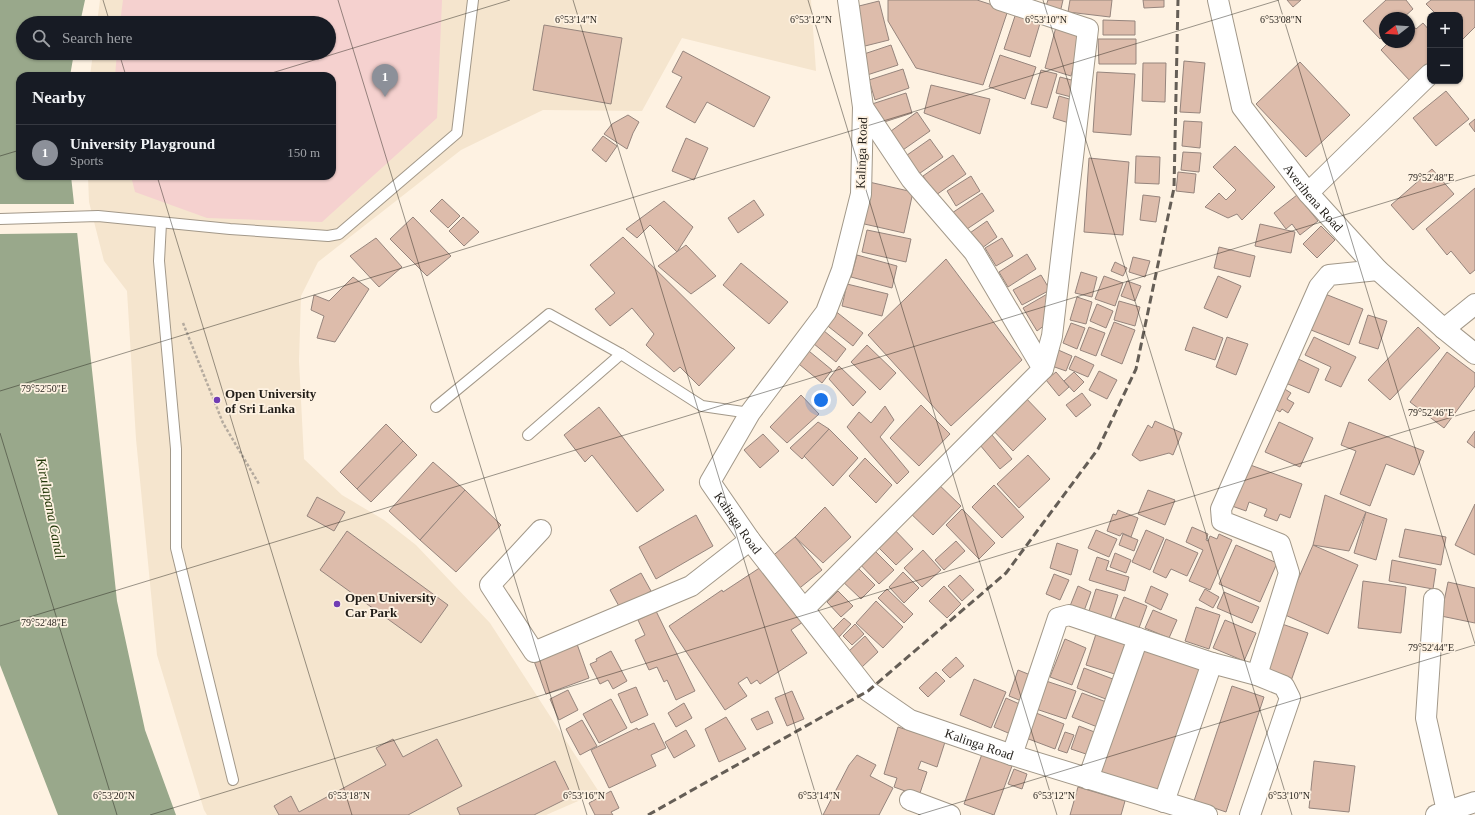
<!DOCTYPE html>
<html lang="en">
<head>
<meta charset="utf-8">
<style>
	body { margin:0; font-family:Georgia,serif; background:#20242c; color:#f1f3f6 }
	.controls { position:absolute; right:12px; top:12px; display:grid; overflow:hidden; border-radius:8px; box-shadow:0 1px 3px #0004 }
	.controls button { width:36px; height:36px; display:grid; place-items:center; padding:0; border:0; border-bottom:1px solid #363941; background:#171b24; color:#f1f3f6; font:20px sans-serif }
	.compass { position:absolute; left:1379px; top:12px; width:36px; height:36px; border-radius:50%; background:#171b24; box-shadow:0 1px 3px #0004; rotate:253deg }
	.you { position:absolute; left:821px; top:400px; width:14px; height:14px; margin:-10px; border:3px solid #fff; border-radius:50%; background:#1a73e8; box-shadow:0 0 0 6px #1a73e833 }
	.badge { display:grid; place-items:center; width:26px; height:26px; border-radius:50%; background:#8c9099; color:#fff; font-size:13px; font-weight:700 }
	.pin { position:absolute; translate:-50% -33px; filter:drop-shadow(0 1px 2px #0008) }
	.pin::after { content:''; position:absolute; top:21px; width:14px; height:12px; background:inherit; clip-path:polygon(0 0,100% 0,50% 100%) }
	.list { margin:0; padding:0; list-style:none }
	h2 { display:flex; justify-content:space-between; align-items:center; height:52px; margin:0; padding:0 16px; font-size:17px }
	h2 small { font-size:13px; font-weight:400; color:#9ea1a6 }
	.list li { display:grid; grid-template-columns:26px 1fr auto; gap:12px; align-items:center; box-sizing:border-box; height:56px; padding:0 16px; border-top:1px solid #363941 }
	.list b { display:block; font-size:15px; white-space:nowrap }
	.list p { margin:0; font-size:13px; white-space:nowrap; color:#9ea1a6 }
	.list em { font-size:13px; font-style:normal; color:#9ea1a6 }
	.icon { flex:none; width:22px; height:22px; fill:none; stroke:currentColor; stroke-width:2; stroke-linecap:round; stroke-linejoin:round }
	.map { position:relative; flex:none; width:1475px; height:815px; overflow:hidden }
	.search { position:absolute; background:#171b24; box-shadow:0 1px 3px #0004; left:16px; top:16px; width:320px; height:44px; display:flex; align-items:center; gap:10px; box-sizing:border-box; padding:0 14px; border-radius:22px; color:#9ea1a6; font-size:15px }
	.panel { position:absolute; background:#171b24; box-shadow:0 1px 3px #0004; left:16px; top:72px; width:320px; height:108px; border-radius:12px }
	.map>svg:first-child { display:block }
	.built { fill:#f5e5ce }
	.green { fill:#f5d1cf }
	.water { fill:#99a88b }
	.pier { fill:#fef2e2 }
	.building { fill:#ddbcab; stroke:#96857d }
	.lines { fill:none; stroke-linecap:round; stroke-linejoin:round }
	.lane-casing { stroke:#a29889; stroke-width:12 }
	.street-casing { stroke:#a29889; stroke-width:22 }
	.path { stroke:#b5ab9f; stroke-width:2.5; stroke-dasharray:3 2; stroke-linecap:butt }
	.lane { stroke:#fff; stroke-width:10 }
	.street { stroke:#fff; stroke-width:20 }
	.rail { stroke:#655e56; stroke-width:3; stroke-dasharray:8 4; stroke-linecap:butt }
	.ticks { fill:none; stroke:#221e19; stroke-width:1; stroke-opacity:0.45 }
	.poi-dot { fill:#713db4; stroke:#fef2e2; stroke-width:1.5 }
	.labels { text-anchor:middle; stroke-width:3.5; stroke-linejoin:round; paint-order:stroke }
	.street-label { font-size:13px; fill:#221e19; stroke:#fef2e2 }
	.poi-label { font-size:13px; font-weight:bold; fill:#221e19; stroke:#fef2e2; text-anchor:start }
	.water-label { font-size:14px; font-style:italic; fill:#223708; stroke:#fef2e2 }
	.ticks-label { font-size:10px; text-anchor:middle; fill:#221e19; stroke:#fef2e2; stroke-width:3.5; stroke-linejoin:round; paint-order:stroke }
</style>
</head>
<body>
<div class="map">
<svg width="1475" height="815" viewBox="0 0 1475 815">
	<rect width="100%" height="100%" fill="#fef2e2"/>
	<polygon class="built" points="100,0 811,0 816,71 682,38 642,111 543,110 461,150 318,262 301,296 299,361 304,459 342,495 384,520 416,545 490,623 599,792 546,815 207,815 204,810 157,655 136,439 127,291 104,261 89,202 88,176 332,176 332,76 90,76 93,53 329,53 329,23 97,23"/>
	<polygon class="green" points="123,0 442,0 437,118 322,222 207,218 135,192 131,176 332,176 332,76 115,76 117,53 329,53 329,23 120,23"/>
	<polygon class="water" points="0,0 85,0 80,23 23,23 23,53 74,53 70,76 20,76 20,176 71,176 117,601 145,730 176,815 58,815 0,665"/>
	<polygon class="pier" points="0,204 76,204 79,233 0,234"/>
	<g class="building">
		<polygon points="888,0 977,0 1008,10 983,85 916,68 888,21"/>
		<polygon points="1048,0 1063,0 1060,13 1045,9"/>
		<polygon points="1070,0 1112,0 1110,17 1068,12"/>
		<polygon points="1143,0 1164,0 1164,7 1144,8"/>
		<polygon points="1287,0 1301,0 1293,7"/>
		<polygon points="1386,0 1406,0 1413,9 1403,18 1385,18 1385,34 1380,39 1363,21"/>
		<polygon points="1431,0 1475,0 1475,27 1461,41 1460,15 1437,15 1426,4"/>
		<polygon points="879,1 889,40 861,47 851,8"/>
		<polygon points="1016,13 1041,20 1030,57 1004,49"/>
		<polygon points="1103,20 1135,21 1135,35 1103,35"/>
		<polygon points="1410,22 1416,29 1423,23 1430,31 1430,64 1411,82 1381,50 1389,42 1409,42"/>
		<polygon points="544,25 622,38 611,104 533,90"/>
		<polygon points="1056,27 1083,34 1071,76 1045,68"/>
		<polygon points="1098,39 1136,39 1136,64 1099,64"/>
		<polygon points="891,45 898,65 864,76 858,56"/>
		<polygon points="683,51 770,97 754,127 707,102 695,123 666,107 682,77 672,72"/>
		<polygon points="1000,55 1036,67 1025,99 989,87"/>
		<polygon points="1184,61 1205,63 1200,113 1180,112"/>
		<polygon points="1300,62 1350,115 1306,157 1256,104"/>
		<polygon points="1143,63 1166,63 1165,102 1142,101"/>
		<polygon points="903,69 909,88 875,100 869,80"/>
		<polygon points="1041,70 1057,74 1047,108 1031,104"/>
		<polygon points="1097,72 1135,74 1131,135 1093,132"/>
		<polygon points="1060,77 1079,82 1075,98 1056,93"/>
		<polygon points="931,85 990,99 980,134 924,113"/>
		<polygon points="1446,91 1469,119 1436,146 1413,118"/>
		<polygon points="906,93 912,113 878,124 872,104"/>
		<polygon points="1059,96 1076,101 1069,123 1053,118"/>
		<polygon points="917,112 930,131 900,152 887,134"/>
		<polygon points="628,115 639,122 633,133 627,149 604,134 612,124"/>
		<polygon points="1475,119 1475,132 1469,124"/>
		<polygon points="1184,121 1202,122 1200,148 1182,146"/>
		<polygon points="603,136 617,146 606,162 592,150"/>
		<polygon points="686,138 708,148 694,180 672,171"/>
		<polygon points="930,139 943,157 913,178 900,160"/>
		<polygon points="1235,146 1275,187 1242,220 1237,214 1228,218 1205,207 1219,193 1226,200 1236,190 1213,167"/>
		<polygon points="1183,152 1201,153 1199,172 1181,170"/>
		<polygon points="953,155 966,174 936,195 923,176"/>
		<polygon points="1136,156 1160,157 1159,184 1135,183"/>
		<polygon points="1089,158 1129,162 1123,235 1084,232"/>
		<polygon points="1432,169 1454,194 1413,230 1391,205"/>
		<polygon points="1178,172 1196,174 1194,193 1176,191"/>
		<polygon points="971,176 980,191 956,206 947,191"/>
		<polygon points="869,182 913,192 904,233 860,223"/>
		<polygon points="1475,188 1475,270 1470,274 1451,251 1447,255 1426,229"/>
		<polygon points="982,193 994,211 961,233 949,215"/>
		<polygon points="1143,195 1160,197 1156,222 1140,220"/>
		<polygon points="1297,195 1318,221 1300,235 1292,224 1286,229 1274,213"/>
		<polygon points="442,199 460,216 448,228 430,211"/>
		<polygon points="754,200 764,215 738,233 728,218"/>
		<polygon points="664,201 693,227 677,252 650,225 637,238 626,229"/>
		<polygon points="413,217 451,256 427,276 390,239"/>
		<polygon points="463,217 479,232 464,246 449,231"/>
		<polygon points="987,221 997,237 978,251 967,235"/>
		<polygon points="1260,224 1295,232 1291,253 1255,246"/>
		<polygon points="1321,226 1335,240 1317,258 1303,244"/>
		<polygon points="867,230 911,239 906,262 862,252"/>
		<polygon points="623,237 735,348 699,386 680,367 674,372 646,345 654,334 632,308 610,326 595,309 615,293 590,265"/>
		<polygon points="376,238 402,267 379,287 350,256"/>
		<polygon points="1002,238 1013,256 996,266 985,248"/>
		<polygon points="686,245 716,276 691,294 658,266"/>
		<polygon points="1219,247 1255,256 1250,277 1214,268"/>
		<polygon points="1027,254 1036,269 1008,287 999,272"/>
		<polygon points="857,255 897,266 892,288 851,277"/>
		<polygon points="1133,257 1150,261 1145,277 1129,272"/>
		<polygon points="946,259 1022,360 951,426 868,335"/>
		<polygon points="1115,262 1127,268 1123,276 1111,271"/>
		<polygon points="741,263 788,302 769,324 723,285"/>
		<polygon points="1081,272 1097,277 1092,297 1075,293"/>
		<polygon points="1041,275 1050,290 1022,305 1013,290"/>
		<polygon points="1104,276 1123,283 1115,306 1095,299"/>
		<polygon points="1218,276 1241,286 1227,318 1204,308"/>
		<polygon points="353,277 369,289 335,342 317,338 324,316 311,310 314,295 329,301"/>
		<polygon points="1127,281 1141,286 1135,301 1121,296"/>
		<polygon points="847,284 888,294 882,316 842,306"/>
		<polygon points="1320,292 1363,309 1349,345 1306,328"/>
		<polygon points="1049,293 1050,321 1037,331 1023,308"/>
		<polygon points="1077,297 1092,302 1086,324 1070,320"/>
		<polygon points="1119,301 1140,307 1135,326 1114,320"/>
		<polygon points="1097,304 1113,311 1106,328 1090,321"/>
		<polygon points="834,310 863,333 853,346 824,323"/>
		<polygon points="1368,315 1387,321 1378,349 1359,343"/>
		<polygon points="1114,322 1135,330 1122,364 1101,355"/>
		<polygon points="1071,323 1085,328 1077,349 1063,343"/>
		<polygon points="818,326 846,349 836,362 808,339"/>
		<polygon points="1089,327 1105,333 1096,356 1080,350"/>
		<polygon points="1193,327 1223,338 1215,360 1185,350"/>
		<polygon points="1418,327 1440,348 1390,400 1368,380"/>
		<polygon points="1227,337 1248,344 1236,375 1216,367"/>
		<polygon points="1314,337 1356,357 1341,387 1325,380 1331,367 1305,355"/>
		<polygon points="867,345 896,373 880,390 851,362"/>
		<polygon points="804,347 832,370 822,383 794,360"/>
		<polygon points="1056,349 1072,356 1066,371 1049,365"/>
		<polygon points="1447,352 1475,373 1475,386 1444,428 1410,402"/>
		<polygon points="1075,356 1094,365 1088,377 1069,369"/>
		<polygon points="1292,356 1319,369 1309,393 1281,381"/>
		<polygon points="839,366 866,392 853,406 829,379"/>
		<polygon points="1099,371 1117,380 1107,399 1089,390"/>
		<polygon points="1056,372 1069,387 1059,396 1046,380"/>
		<polygon points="1074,372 1084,382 1074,392 1064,381"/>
		<polygon points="1280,386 1291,393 1287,399 1294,403 1288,413 1282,409 1280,412 1269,405"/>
		<polygon points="1082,393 1091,405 1076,417 1066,405"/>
		<polygon points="1022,394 1046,419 1013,451 989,426"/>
		<polygon points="801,395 819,414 787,443 770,427"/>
		<polygon points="921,405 950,434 919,466 890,438"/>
		<polygon points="885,406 894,420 880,437 909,472 897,484 847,427 859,412 871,423"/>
		<polygon points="599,407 664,490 637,512 592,455 585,462 564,435"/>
		<polygon points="1155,421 1182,433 1173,455 1169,453 1140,461 1132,455 1148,425 1152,428"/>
		<polygon points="818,422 829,429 802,459 790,448"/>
		<polygon points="1279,422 1313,438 1300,467 1265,452"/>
		<polygon points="1349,422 1424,451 1414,475 1386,464 1370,506 1340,494 1356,451 1341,445"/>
		<polygon points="386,424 403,441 357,489 340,472"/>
		<polygon points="829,429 858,458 833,486 804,456"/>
		<polygon points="987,429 1012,459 1000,469 975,439"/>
		<polygon points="1475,431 1475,448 1467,442"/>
		<polygon points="763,434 779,451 760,468 744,450"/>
		<polygon points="403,441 417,455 371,502 357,489"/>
		<polygon points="1028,455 1050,479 1019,508 997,484"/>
		<polygon points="865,458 892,485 876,503 849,476"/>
		<polygon points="433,462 465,490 420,540 389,511"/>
		<polygon points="1245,463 1302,484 1290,518 1280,514 1277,521 1264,516 1267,509 1249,502 1246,511 1232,506"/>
		<polygon points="934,480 961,506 933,535 906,509"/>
		<polygon points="994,485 1024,517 1002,538 972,507"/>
		<polygon points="465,490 501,525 456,572 420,540"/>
		<polygon points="1148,490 1175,500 1165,525 1138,514"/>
		<polygon points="1325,495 1366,512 1349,551 1313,545"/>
		<polygon points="317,497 345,512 334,531 307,516"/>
		<polygon points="1475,504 1475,555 1455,545"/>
		<polygon points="825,507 851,537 823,563 795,537"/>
		<polygon points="962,509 995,543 979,559 946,525"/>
		<polygon points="1118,510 1138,518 1131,537 1122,533 1120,536 1107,531 1113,514 1116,515"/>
		<polygon points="1366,512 1387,519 1376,560 1354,553"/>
		<polygon points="696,515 713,546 656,579 639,547"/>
		<polygon points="891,526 913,549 896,565 874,543"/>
		<polygon points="1192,527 1208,534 1206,540 1208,541 1210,536 1217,539 1219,534 1232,540 1210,590 1189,581 1203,550 1186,542"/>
		<polygon points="1405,529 1446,537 1441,565 1399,557"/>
		<polygon points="1096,530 1117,539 1109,557 1088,548"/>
		<polygon points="1146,530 1164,538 1150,570 1132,562"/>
		<polygon points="347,531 448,605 421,643 320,570"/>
		<polygon points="1123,534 1138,540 1134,551 1119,545"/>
		<polygon points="795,537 822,570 796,591 769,559"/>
		<polygon points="1166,539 1198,553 1187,576 1171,569 1166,578 1153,572"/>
		<polygon points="956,541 965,551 944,570 935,560"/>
		<polygon points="1057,543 1078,550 1071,575 1050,568"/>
		<polygon points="869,545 894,570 879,584 855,559"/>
		<polygon points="1236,545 1277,563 1260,602 1219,584"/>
		<polygon points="1313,545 1358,565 1328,634 1283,614"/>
		<polygon points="923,550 941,570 922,587 904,568"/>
		<polygon points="1115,553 1131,560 1126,573 1110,567"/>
		<polygon points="1097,557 1109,561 1106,570 1129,577 1125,591 1089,580"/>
		<polygon points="1392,560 1436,569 1433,589 1389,581"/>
		<polygon points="852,562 875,585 861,599 838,577"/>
		<polygon points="764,565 803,622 791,630 807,653 760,684 757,680 751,684 747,677 738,683 747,696 725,710 669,626 722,590 723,592"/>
		<polygon points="903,572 919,588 904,603 889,587"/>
		<polygon points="641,573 651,591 620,608 610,590"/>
		<polygon points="1054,574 1069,580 1060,600 1046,594"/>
		<polygon points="960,575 974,590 962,601 948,586"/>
		<polygon points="1363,581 1406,587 1401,633 1358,628"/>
		<polygon points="1448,582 1475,588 1475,623 1441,616"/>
		<polygon points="944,586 961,604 947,618 929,601"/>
		<polygon points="1078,586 1091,592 1084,611 1070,606"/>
		<polygon points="1151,586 1168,594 1161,610 1145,602"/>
		<polygon points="887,589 913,614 904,623 878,598"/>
		<polygon points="1096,589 1118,595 1110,620 1088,614"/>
		<polygon points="1205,589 1219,597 1213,608 1199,600"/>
		<polygon points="838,591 853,606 841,617 827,602"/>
		<polygon points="1224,592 1259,607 1252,623 1217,608"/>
		<polygon points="1124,597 1147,606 1139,628 1115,619"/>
		<polygon points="876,601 903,627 883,648 856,623"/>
		<polygon points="1196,607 1220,615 1209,649 1185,641"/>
		<polygon points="1153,610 1177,620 1169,638 1145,628"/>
		<polygon points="656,611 695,691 676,700 667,680 664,682 657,667 649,670 635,640 645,635 638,620"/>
		<polygon points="844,618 851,624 839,637 832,630"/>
		<polygon points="1225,620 1256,633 1244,661 1213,648"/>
		<polygon points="855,624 864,634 852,645 843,636"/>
		<polygon points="1282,624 1308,633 1291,681 1265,672"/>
		<polygon points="1096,634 1130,645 1121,676 1086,665"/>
		<polygon points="865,636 878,652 862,667 848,652"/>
		<polygon points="1065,639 1086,648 1072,685 1050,677"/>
		<polygon points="577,644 589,678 546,694 534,661"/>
		<polygon points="1140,646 1203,668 1161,796 1097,775"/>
		<polygon points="611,651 627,681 613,689 608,680 600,684 590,664 597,661 596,659"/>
		<polygon points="956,657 964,666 950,678 942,670"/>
		<polygon points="1084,668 1118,681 1111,701 1077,688"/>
		<polygon points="1018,670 1033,676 1024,702 1009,696"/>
		<polygon points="936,672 945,681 928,697 919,688"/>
		<polygon points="974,679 1006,692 991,728 960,715"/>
		<polygon points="1046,681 1076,691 1066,719 1036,709"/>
		<polygon points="1232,686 1264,697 1226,812 1194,801"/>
		<polygon points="636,687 648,715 631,723 618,694"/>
		<polygon points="568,690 578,710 559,720 550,699"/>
		<polygon points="792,691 804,719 787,726 775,698"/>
		<polygon points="1082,693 1109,703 1100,728 1072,717"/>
		<polygon points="1006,698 1024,706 1013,735 994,727"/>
		<polygon points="611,699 627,728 599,743 583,714"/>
		<polygon points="684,703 692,718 676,727 668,713"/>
		<polygon points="768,711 773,723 757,730 751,719"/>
		<polygon points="1036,713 1064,724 1055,749 1026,738"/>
		<polygon points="726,717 746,749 719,762 705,729"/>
		<polygon points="582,720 597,746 580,755 566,729"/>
		<polygon points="654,723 666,748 651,755 656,766 609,788 591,750 637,728 638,730"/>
		<polygon points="1079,726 1097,733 1089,755 1071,749"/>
		<polygon points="898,727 945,742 937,767 921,761 918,769 927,772 919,796 894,787 897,778 884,774"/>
		<polygon points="686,730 695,746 674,758 665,742"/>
		<polygon points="1065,732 1074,735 1067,753 1058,750"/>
		<polygon points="393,739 403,757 437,739 462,786 408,815 279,815 274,806 291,796 299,812 386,765 376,748"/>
		<polygon points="982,754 1012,766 994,815 964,804"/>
		<polygon points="857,755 876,765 870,776 893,788 879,815 823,815 849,765"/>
		<polygon points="555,761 572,796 534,815 460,815 457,808"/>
		<polygon points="1314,761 1355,766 1349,812 1309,808"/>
		<polygon points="1014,769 1027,774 1022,789 1008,784"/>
		<polygon points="1078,787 1125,801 1121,815 1070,815"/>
		<polygon points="611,791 619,808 611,812 613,815 595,815 589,803"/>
	</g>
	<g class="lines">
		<defs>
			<g id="lane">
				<polyline points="0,219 98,216 230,229 328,236 339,234 457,133 473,0"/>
				<polyline points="161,223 159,261 176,449 176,548 233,780"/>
				<polyline points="436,407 549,314 621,354"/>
				<polyline points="528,435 621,354 702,406 750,413"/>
			</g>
			<g id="street">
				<path id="s1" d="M848,0L863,107L861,194L842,270L826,312L750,413L710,482L750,540L868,691L910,720L1012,755L1207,815"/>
				<polyline points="1000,0 1088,29 1052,336 1043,369"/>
				<path id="s2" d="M1218,0L1242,107L1308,193L1378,270L1444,329L1475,354"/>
				<polyline points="1308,193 1430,74"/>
				<polyline points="1444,329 1475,304"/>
				<polyline points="541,530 490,585 534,652 691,586 750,540"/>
				<polyline points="1434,599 1426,718 1447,811"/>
				<polyline points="804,609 1043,369 974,252 911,179 863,107"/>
				<polyline points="1257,675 1289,573 1280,544 1222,521 1221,509 1319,287 1329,275 1378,270"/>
				<polyline points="1012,755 1058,618 1069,615 1212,663 1257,675 1284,686 1290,698 1250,815"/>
				<polyline points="1088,779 1138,638"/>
				<polyline points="910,800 950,815"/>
				<polyline points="1164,802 1212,663"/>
				<polyline points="1436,815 1475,802"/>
			</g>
		</defs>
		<use href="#lane" class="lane-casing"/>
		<use href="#street" class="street-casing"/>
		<polyline class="path" points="183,323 223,423 259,484"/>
		<use href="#lane" class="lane"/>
		<use href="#street" class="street"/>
		<polyline class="rail" points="648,815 868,691 1006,573 1098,449 1136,369 1174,188 1178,0"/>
	</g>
	<path class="ticks" d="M103,0L110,23M338,0L587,815M573,0L822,815M808,0L1057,815M1043,0L1292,815M1278,0L1475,644M119,53L126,76M262,76L510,0M0,156L20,150M157,176L352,815M0,391L1279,0M0,433L117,815M0,626L1475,175M150,815L1475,410M918,815L1475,645"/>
	<g class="poi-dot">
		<circle cx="217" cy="400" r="4"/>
		<circle cx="337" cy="604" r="4"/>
	</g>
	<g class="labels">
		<g class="street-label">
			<text transform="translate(861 153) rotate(-88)" y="5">Kalinga Road</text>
			<text dy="5" stroke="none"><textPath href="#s2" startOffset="225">Averihena Road</textPath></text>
			<text dy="5" stroke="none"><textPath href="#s1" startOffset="574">Kalinga Road</textPath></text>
			<text dy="5" stroke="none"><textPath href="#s1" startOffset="911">Kalinga Road</textPath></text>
		</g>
		<g class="poi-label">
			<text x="225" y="398">Open University<tspan x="225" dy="15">of Sri Lanka</tspan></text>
			<text x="345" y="602">Open University<tspan x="345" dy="15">Car Park</tspan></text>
		</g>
		<g class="water-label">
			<text transform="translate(51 508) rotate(79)" y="5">Kirulapana Canal</text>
		</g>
	</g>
	<g class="ticks-label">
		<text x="576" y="23">6°53'14"N</text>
		<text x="811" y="23">6°53'12"N</text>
		<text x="1046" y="23">6°53'10"N</text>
		<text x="1281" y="23">6°53'08"N</text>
		<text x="1431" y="181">79°52'48"E</text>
		<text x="44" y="392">79°52'50"E</text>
		<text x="1431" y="416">79°52'46"E</text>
		<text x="44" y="626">79°52'48"E</text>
		<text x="1431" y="651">79°52'44"E</text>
		<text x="114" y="799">6°53'20"N</text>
		<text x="349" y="799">6°53'18"N</text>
		<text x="584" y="799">6°53'16"N</text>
		<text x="819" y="799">6°53'14"N</text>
		<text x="1054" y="799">6°53'12"N</text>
		<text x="1289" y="799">6°53'10"N</text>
	</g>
</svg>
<div class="controls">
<button>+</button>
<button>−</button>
</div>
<svg class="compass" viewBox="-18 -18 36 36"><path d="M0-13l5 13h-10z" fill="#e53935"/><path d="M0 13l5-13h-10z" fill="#9ea1a6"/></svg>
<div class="you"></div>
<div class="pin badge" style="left:385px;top:97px">1</div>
<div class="search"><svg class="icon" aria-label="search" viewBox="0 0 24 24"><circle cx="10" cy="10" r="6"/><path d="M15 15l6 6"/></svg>Search here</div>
<section class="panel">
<h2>Nearby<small></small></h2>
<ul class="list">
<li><span class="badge">1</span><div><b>University Playground</b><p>Sports</p></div><em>150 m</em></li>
</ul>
</section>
</div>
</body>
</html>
